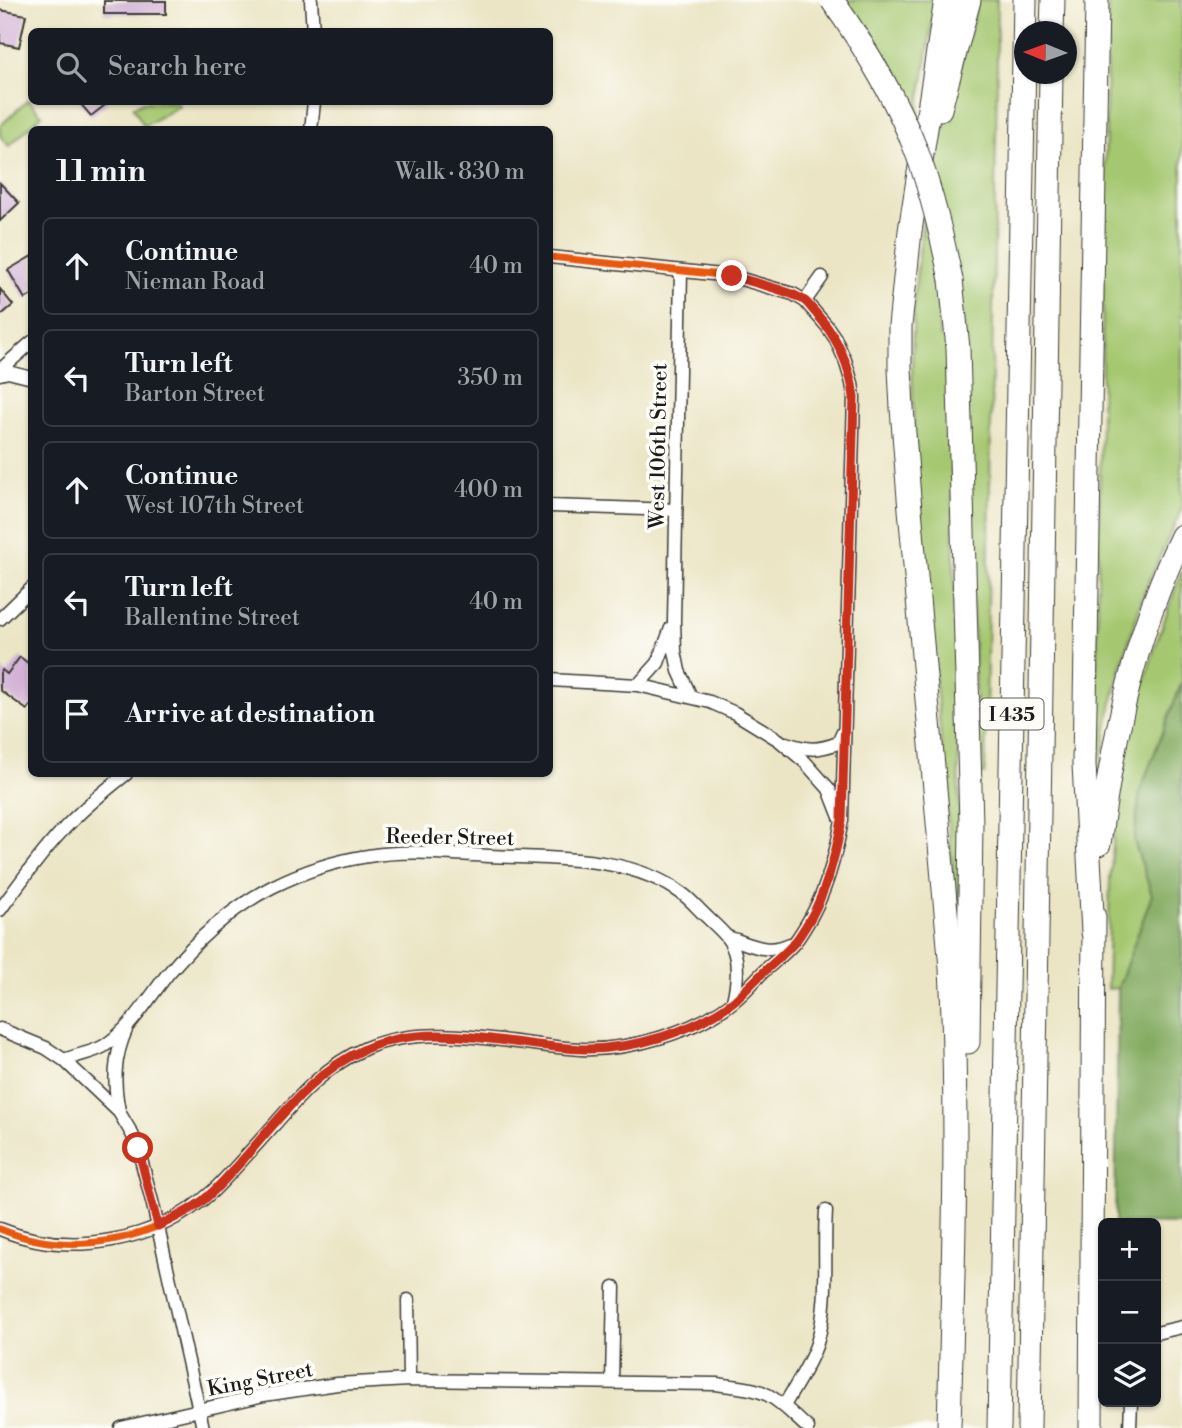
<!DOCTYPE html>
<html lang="en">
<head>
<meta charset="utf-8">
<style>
	body { margin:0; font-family:"Libre Bodoni",serif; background:#242831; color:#f1f3f6 }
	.controls { position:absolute; right:21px; bottom:21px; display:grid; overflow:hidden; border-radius:10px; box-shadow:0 2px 5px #0004 }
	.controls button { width:63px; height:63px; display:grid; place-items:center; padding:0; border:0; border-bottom:2px solid #363941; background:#171b24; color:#f1f3f6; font:35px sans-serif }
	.compass { position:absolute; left:1014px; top:21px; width:63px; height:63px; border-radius:50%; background:#171b24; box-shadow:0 2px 5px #0004; rotate:271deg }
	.stop { position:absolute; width:21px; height:21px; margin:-16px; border:5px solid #c8321e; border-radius:50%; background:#fff }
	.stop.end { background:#c8321e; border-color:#fff; box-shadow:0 2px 7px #0008 }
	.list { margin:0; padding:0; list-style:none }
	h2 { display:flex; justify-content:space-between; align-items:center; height:91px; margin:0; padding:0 28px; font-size:30px }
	h2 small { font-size:23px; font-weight:400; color:#9ea1a6 }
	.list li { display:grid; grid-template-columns:46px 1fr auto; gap:21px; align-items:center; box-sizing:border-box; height:98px; margin:0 14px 14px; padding:0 14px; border:2px solid #363941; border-radius:10px }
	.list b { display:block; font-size:26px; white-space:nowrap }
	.list p { margin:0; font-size:23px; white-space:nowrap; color:#9ea1a6 }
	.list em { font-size:23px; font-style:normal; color:#9ea1a6 }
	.icon { flex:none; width:38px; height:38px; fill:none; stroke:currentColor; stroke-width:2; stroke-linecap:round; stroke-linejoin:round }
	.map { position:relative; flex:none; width:1182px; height:1428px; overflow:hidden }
	.search { position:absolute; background:#171b24; box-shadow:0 2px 5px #0004; left:28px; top:28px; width:525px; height:77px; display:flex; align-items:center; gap:18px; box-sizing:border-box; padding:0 24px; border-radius:10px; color:#9ea1a6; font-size:26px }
	.panel { position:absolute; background:#171b24; box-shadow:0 2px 5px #0004; left:28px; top:126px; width:525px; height:651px; border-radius:10px }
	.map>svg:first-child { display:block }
	.green { fill:#a5c76f; stroke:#607246; stroke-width:2 }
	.forest { fill:#84ac62; stroke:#50643f; stroke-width:2 }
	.building { fill:#d2b1d6 }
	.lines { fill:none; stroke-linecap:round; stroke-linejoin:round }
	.street-casing { stroke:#3b3a35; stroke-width:15 }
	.highway-casing { stroke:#3b3a35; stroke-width:25 }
	.street { stroke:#fff; stroke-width:12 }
	.highway { stroke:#fff; stroke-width:23 }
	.highway-bridge-casing { stroke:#3b3a35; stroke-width:25; stroke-linecap:butt }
	.highway-bridge { stroke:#fff; stroke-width:23 }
	.cycleway-casing { stroke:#fdfcf7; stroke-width:11 }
	.cycleway { stroke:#e8590c; stroke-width:7 }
	.route { stroke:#c8321e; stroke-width:9 }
	.labels { text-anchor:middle; stroke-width:7; stroke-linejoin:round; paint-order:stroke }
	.shield { fill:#fdfcf7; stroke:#605f5e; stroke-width:2 }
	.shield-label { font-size:19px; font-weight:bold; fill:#1c1c1c }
	.street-label { font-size:21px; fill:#1c1c1c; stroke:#fdfcf7 }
</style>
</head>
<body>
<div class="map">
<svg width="1182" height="1428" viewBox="0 0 1182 1428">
	<rect width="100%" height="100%" fill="#fdfcf7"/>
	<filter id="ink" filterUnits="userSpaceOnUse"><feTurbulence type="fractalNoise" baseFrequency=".0143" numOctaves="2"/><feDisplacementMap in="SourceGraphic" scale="14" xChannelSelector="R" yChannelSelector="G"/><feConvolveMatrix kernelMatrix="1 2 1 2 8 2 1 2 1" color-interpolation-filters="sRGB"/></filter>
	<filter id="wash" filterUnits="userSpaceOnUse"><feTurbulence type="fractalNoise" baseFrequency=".00686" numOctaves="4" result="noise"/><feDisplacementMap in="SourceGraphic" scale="28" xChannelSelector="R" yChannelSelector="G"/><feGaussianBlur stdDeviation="1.57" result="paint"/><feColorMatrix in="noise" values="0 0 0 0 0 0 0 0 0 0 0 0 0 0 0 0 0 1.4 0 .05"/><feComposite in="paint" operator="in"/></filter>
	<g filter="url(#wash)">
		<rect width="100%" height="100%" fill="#ebe5c5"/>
		<g class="green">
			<polygon points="843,0 936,0 916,125"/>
			<polygon points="978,0 997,0 997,81 985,774 978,774 964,321 933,172"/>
			<polygon points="1108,0 1182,0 1182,508 1145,590 1124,656 1109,715 1101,767 1095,764"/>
			<polygon points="28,100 42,115 9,146 0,136 0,126"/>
			<polygon points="143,102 177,102 179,106 144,126 133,107"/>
			<polygon points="925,204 936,245 940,337 949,340 962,920 957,920 914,437 912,366 914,296"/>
			<polygon points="1182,570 1182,682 1140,791 1134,841 1152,895 1118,988 1107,989 1110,880 1116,810 1128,739 1154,650"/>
		</g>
		<polygon class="forest" points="1182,682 1182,1224 1115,1223 1118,988 1152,895 1134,841 1140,791"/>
		<g id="blocks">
			<g class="building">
				<rect x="104" y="1" width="62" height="13"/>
				<polygon points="0,10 26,15 19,47 0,43"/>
				<polygon points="79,102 109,102 91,116"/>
				<polygon points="0,183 19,203 0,221"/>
				<polygon points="32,256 32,295 25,299 8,270"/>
				<polygon points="0,289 13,305 0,316"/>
				<polygon points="20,657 32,666 32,704 27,710 0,690 0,673 2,670 7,674"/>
			</g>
		</g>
	</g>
	<g filter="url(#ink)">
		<use href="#blocks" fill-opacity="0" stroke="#3b3a35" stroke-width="2"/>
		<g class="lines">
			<defs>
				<g id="street">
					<polyline points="311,0 313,32"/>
					<polyline points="311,130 314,102"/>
					<polyline points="681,271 674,621 675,651 679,671 691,697"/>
					<polyline points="805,301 822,277"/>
					<polyline points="0,370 32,342"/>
					<polyline points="0,374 8,372 32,378"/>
					<polyline points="550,506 676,510"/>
					<polyline points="0,619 32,588"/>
					<polyline points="550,680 638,685 710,702 735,713 779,740 805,762 829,789 840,817"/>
					<polyline points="638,685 658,663 671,628"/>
					<path d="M786,743C807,750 817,751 838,743L843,732"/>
					<path d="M0,910C19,884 38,857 61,832C80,811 103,792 126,774"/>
					<path d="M727,937C751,944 765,955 790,944"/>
					<polyline points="0,1029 46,1048 64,1060 119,1112 132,1134 138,1148 153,1205 203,1428"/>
					<path d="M64,1060C76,1055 92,1053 104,1046C131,1029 148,999 167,975C196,940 231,908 272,887C302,872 335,861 368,856C407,849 449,854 489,856C554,859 630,854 684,895C692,901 699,910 707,917C713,923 720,929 726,936C741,954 738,980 733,1001"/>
					<path d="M119,1111C113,1082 114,1057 126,1030"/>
					<path d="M0,1229C70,1258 157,1242 213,1191C234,1170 254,1147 274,1125C301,1094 327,1065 366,1048C432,1021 511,1045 580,1049C630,1051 695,1032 734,1001C745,992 754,981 764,971C774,962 786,953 795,942C801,934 807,924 812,915C828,886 836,854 842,820L854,397L852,383L845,360L835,338L826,325L805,301L793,294L731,276L550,257"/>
					<polyline points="408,1300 409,1380"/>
					<polyline points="1156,1333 1182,1327"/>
					<polyline points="612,1382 614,1287"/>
					<path d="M784,1406C795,1386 810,1365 817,1343C830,1300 823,1255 826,1211"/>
					<path d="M121,1428L264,1395L337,1384L409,1380L717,1384C734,1387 753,1387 768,1395C783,1403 795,1417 808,1428"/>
					<polyline points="1130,1428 1131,1402"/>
				</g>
				<g id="highway">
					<path d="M946,0L910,231L900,326V369L902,408L909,498L951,968C959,1121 953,1275 949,1428"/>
					<polyline points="1052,32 1053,0"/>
					<polyline points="940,109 969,0"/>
					<polyline points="951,280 958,348 971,824 968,1042"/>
					<path d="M1099,844C1113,737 1135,634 1182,536"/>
					<polyline points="1093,932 1084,764 1097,0"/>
					<polyline points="999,1428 1025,0"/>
					<polyline points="1029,1428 1051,74"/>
					<polyline points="1091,1428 1094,917"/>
				</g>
			</defs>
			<use href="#street" class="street-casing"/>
			<use href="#highway" class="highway-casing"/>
			<use href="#street" class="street"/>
			<use href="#highway" class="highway"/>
			<defs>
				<path id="highway-bridge" d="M832,0C865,47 895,96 916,150C932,192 942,236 951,280"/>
			</defs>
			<use href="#highway-bridge" class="highway-bridge-casing"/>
			<use href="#highway-bridge" class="highway-bridge"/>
			<defs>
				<path id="cycleway" d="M0,1229C70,1258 157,1242 213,1191C234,1170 254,1147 274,1125C301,1094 327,1065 366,1048C432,1021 511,1045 580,1049C630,1051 695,1032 734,1001C745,992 754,981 764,971C774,962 786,953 795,942C801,934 807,924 812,915C828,886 836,854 842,820L854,397L852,383L845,360L835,338L826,325L805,301L793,294L731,276L550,257"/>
			</defs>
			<use href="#cycleway" class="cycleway-casing"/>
			<use href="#cycleway" class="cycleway"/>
		</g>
	</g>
	<g class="lines" filter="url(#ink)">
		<path class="route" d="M138,1148L158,1226C172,1219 187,1212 200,1203C215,1192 228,1176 241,1162C278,1120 312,1072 365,1049C435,1018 512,1048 585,1049C634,1049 694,1032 734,1001C744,992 754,981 764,972C774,962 786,953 795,942C801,935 807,924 812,916C828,886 836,854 842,820L854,397C850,365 837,337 816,313C812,309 809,304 805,301C792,291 749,281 732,276"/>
	</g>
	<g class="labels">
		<rect class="shield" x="980.5" y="698.5" width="63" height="31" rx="5"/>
		<g class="shield-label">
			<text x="1012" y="721">I 435</text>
		</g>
		<g class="street-label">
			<text transform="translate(658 446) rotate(-89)" y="7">West 106th Street</text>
			<text transform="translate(450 837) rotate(1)" y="7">Reeder Street</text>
			<text transform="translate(260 1379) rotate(-11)" y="7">King Street</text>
		</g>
	</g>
</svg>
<div class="controls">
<button>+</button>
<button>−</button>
<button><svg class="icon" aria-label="layers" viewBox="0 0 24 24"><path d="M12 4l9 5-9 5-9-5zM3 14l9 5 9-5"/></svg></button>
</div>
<svg class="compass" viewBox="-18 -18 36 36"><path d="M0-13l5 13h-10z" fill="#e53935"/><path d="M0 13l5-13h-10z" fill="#9ea1a6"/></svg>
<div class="stop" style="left:138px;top:1148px"></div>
<div class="stop end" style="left:732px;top:276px"></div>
<div class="search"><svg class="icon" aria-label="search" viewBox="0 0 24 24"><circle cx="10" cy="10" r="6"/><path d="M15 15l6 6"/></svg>Search here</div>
<section class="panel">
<h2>11 min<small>Walk · 830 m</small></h2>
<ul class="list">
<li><svg class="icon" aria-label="ahead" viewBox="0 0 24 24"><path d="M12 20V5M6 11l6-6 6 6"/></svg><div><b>Continue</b><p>Nieman Road</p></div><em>40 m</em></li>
<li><svg class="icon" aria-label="left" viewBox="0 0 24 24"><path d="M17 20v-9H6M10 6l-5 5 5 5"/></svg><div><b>Turn left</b><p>Barton Street</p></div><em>350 m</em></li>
<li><svg class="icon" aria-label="ahead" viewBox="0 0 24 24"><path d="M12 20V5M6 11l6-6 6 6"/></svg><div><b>Continue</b><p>West 107th Street</p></div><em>400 m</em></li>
<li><svg class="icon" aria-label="left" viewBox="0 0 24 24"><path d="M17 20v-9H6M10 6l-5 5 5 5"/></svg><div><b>Turn left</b><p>Ballentine Street</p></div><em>40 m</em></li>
<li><svg class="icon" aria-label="arrive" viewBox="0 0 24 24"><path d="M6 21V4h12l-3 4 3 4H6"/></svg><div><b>Arrive at destination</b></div></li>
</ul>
</section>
</div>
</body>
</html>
